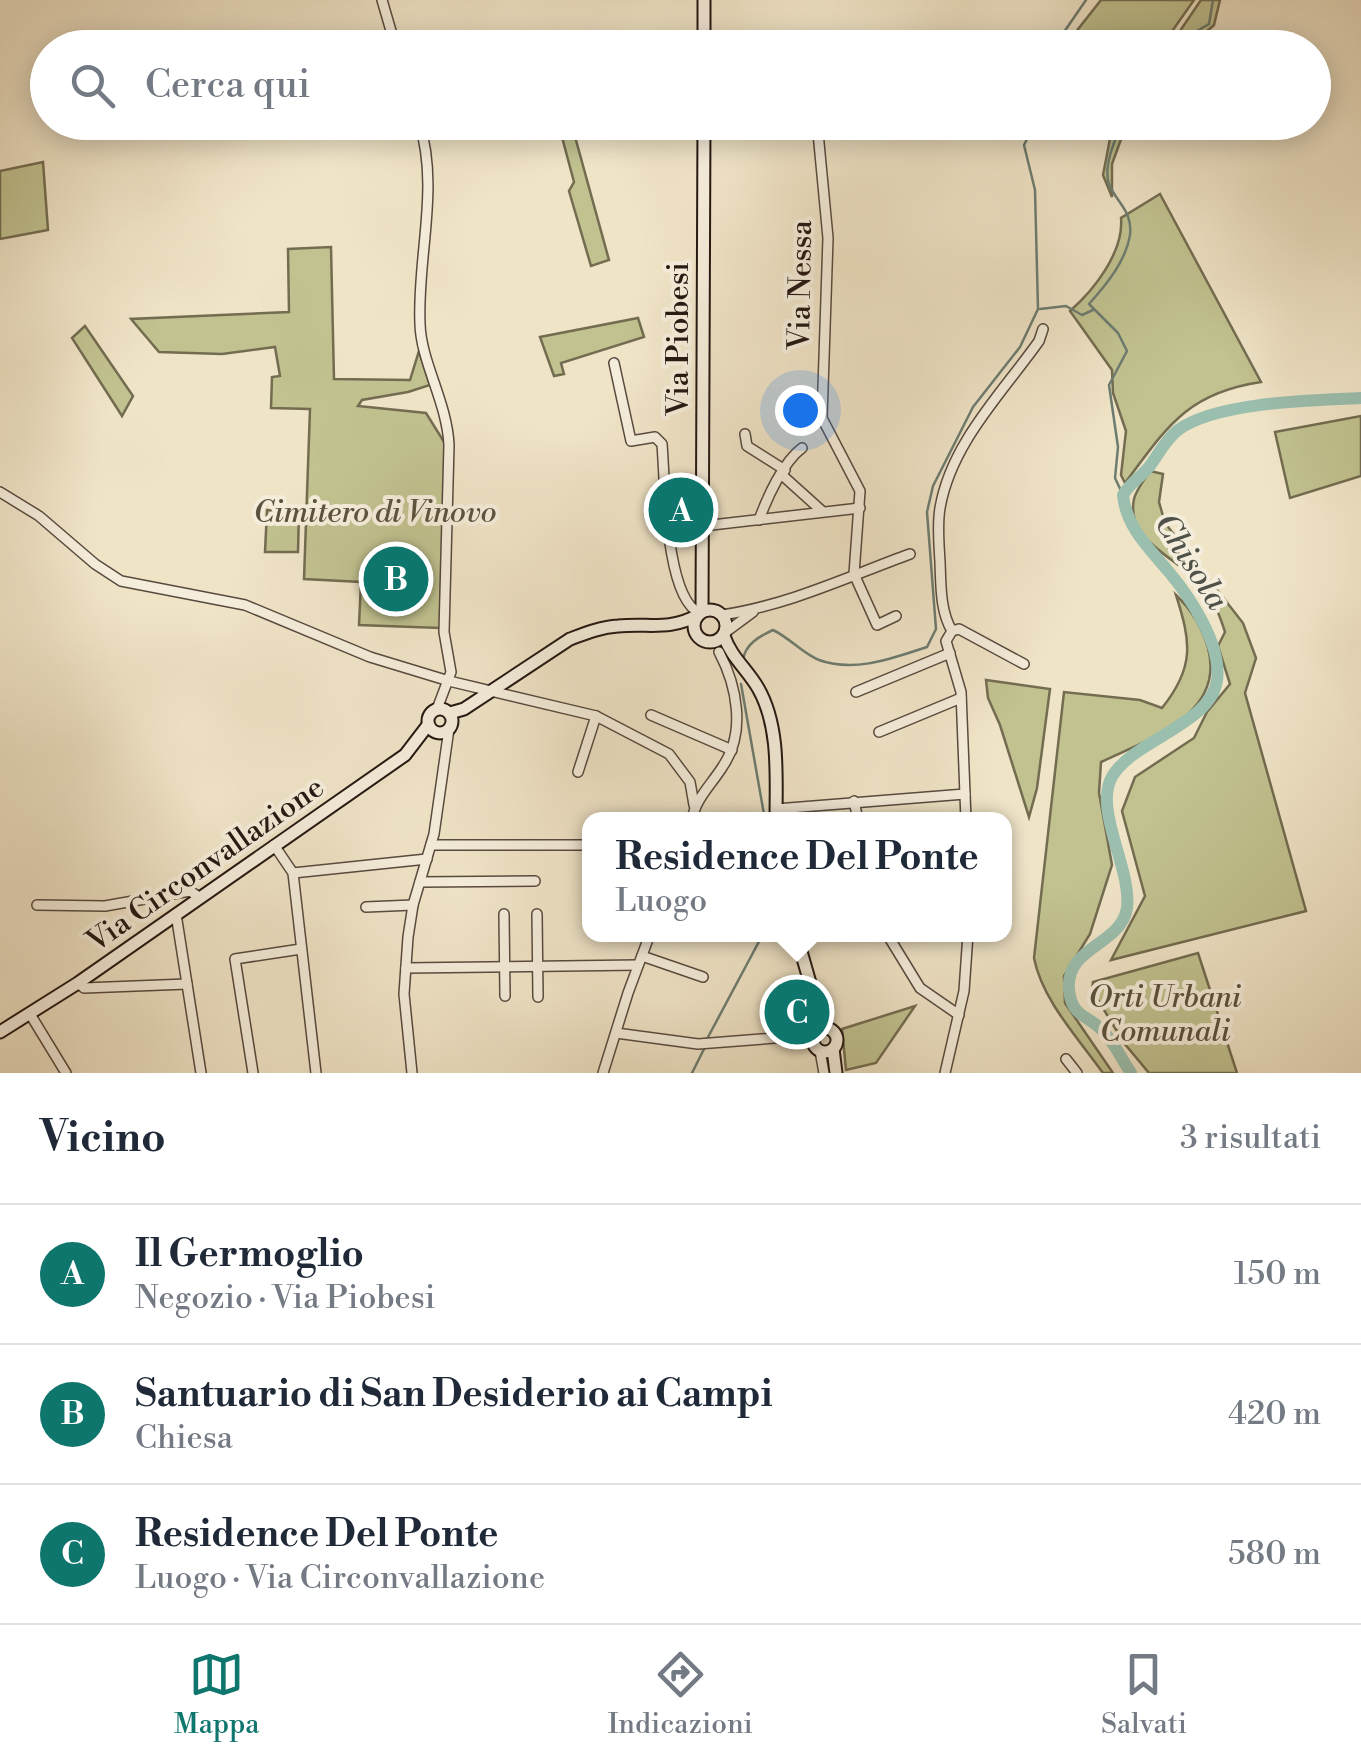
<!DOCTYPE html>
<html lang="it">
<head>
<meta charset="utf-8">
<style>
	body { margin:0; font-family:"Libre Bodoni",serif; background:#f2f2f3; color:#1f2937 }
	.you { position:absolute; left:800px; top:410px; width:35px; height:35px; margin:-25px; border:8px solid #fff; border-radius:50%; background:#1a73e8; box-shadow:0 0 0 15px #1a73e833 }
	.badge { display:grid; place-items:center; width:65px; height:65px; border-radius:50%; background:#0f766e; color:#fff; font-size:32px; font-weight:700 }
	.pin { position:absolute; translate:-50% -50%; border:5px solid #fff; box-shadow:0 2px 10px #0006 }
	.popup { position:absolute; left:582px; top:812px; width:430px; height:130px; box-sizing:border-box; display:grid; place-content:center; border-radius:20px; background:#fff; filter:drop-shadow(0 2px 8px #0005); font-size:32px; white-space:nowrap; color:#747a83 }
	.popup b { font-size:38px; color:#1f2937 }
	.popup::after { content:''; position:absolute; left:50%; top:100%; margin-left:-20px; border:20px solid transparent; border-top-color:#fff }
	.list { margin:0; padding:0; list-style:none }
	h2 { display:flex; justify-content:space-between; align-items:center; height:130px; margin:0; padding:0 40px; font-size:42px }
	h2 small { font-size:32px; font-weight:400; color:#747a83 }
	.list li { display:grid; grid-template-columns:65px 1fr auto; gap:30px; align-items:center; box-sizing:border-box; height:140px; padding:0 40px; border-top:2px solid #e0e1e3 }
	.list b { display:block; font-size:38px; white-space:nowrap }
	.list p { margin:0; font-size:32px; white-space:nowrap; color:#747a83 }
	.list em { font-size:32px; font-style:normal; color:#747a83 }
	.icon { flex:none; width:55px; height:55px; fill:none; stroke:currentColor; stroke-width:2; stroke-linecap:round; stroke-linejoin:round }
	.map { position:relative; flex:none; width:1361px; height:1073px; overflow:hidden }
	.search { position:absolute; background:#fff; box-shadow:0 5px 25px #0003; left:30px; right:30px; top:30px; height:110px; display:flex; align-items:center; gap:25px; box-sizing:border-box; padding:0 35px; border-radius:55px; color:#747a83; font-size:38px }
	.sheet { height:550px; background:#fff }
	nav { display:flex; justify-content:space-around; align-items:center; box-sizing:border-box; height:140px; border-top:2px solid #e0e1e3; background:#fff; font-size:28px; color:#747a83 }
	nav a { display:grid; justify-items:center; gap:5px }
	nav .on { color:#0f766e }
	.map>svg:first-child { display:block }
	.green { fill:#c1c290; stroke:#736c51; stroke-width:2.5 }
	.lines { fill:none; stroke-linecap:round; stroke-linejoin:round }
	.stream { stroke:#6c7c70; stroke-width:2.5 }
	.river { stroke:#9bbfae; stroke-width:12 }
	.street-casing { stroke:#584a3f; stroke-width:12 }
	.secondary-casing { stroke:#251712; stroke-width:15 }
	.street { stroke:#f5eddb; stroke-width:9 }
	.secondary { stroke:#f5eddb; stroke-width:11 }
	.labels { text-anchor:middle; stroke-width:8; stroke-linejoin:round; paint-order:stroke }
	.street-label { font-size:30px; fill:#251712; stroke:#f5eddb }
	.park-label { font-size:30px; font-style:italic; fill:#5c533e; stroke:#f5eddb }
	.water-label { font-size:32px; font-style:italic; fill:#4e5249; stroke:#f5eddb }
</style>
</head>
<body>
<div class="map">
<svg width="1361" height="1073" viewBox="0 0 1361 1073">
	<rect width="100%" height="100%" fill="#f0e4c7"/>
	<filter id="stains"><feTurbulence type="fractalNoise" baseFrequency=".002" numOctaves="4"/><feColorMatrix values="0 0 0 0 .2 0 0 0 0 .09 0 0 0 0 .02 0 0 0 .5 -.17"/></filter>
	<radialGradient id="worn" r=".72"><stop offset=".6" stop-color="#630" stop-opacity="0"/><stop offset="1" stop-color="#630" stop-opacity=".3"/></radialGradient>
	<g class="green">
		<polygon points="1101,0 1194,0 1161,47 1064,47"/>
		<polygon points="1201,0 1220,0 1214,25 1189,47 1169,47"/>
		<polygon points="1113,123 1127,123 1112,164 1112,197 1103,175"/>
		<polygon points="574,133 609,260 591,266 569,191 574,182 562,137"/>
		<polygon points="43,162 48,230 0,239 0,171"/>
		<path d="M1160,194L1261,382C1187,393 1167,427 1125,483L1121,475L1126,431L1113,393L1112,370L1070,311C1094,290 1124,252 1121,218Z"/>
		<polygon points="331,247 334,379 410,380 419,351 430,385 408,392 362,400 358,406 426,413 446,445 440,628 359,625 361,582 304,579 310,409 271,408 272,377 280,376 275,347 222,354 159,352 131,319 289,312 288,249"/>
		<polygon points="638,318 644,337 561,363 564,374 554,376 540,337"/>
		<polygon points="85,326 133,396 122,416 72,338"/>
		<polygon points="1361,416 1361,476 1290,498 1275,432"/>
		<path d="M1150,471L1163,474L1159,502L1165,523L1243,623L1256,658L1245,693L1306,911L1111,960L1145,896L1122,811L1135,777L1194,738L1207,712L1230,684L1218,646L1225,632C1219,613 1213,598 1199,583C1177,558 1125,540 1134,499C1136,490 1145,479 1150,471Z"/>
		<polygon points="267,510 299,511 298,552 265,552"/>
		<path d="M1176,595C1192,610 1202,627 1208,648C1226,715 1147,740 1101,762L1099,793L1112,865L1090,934L1064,976L1065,1003L1113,1073H1103C1079,1039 1042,1000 1034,958L1064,692L1140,700L1162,708C1195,667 1191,642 1176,595Z"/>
		<polygon points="986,680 1050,689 1037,788 1029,817 1000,725 988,698"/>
		<polygon points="1198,953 1237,1073 1149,1073 1124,1043 1092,990 1093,982"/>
		<polygon points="915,1006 876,1063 846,1070 842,1029"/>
	</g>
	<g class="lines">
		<g class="stream">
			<polyline points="1053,48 1086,0"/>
			<polyline points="1179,48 1190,35 1209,24 1213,0"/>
			<polyline points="1040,309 1066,306 1082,315 1093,310"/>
			<path d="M1123,495L1115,478L1118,447L1109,385L1127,351L1118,333L1089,304C1106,285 1126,261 1130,235C1133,211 1116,202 1109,184C1103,167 1115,137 1124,122"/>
			<path d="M743,660C745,644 760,636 773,630C790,638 803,654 819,660C855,673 893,658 927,647L936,629L927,512L933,486L973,407L1020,347L1038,309L1035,190L1024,145L1036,122"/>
			<polyline points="741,684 765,820"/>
			<polyline points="707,1039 763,934"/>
			<polyline points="692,1073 705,1047"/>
		</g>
		<path class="river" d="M1131,1073C1122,1060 1113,1040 1101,1029C1087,1015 1072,1017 1069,990C1065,946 1121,946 1127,908C1132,869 1092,807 1113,775C1135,740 1212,723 1217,680C1222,645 1190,597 1169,572C1149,548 1126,527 1123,495C1130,483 1141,477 1149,467C1159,454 1165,440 1178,430C1216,402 1313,400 1361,398"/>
		<defs>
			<g id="street">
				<polyline points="382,0 396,48"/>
				<path d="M419,122C440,188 417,256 420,324C421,362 447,402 449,445L444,632L451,672L437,709"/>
				<polyline points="817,122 828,238 822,418 860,491 854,574 877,625 896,616"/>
				<path d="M614,363L631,441L655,437L662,444C665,479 665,599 700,613"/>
				<polyline points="745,434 747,446 785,470"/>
				<polyline points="782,475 822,511"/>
				<polyline points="0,492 39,516 95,564 121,581 245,605 370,657 449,681 596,716 669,754 690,782 694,805"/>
				<path d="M759,520C767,498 783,462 802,448"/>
				<polyline points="703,526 860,508"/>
				<path d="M722,615C789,605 847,577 910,554"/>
				<path d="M952,631C940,611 941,585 940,562C939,544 937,525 940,508C951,443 1003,392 1039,341L1043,329"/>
				<polyline points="726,632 753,612"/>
				<polyline points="856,692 950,653"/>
				<polyline points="651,715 732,750"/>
				<polyline points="879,732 961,698"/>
				<polyline points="578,772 596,716"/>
				<polyline points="854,801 858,820"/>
				<polyline points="776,809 965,794"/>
				<path d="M692,820C695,799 712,784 723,766C746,732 737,686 719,652"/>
				<polyline points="966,820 961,692 946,641 952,631 959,629 1024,664"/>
				<polyline points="274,845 293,873 316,1073"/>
				<polyline points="431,845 590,845"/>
				<polyline points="293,873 427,859"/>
				<polyline points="420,882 535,881"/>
				<polyline points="37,905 105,906 190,891 199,897"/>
				<polyline points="366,907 413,905"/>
				<polyline points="176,914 201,1073"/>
				<polyline points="504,914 505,996"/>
				<polyline points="537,914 538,997"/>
				<polyline points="887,934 920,988 959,1015"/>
				<polyline points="642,956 703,977"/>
				<polyline points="406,968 638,965"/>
				<polyline points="78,983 84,988 187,984"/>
				<polyline points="30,1014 66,1073"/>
				<polyline points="616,1033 698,1044 814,1035"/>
				<polyline points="820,1051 824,1073"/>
				<polyline points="1066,1059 1077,1073"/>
				<polyline points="253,1073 235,959 301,949"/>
				<polyline points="412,1073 404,994 408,937 413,905 434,834 449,729"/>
				<polyline points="603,1073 628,993 650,934"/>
				<polyline points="945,1073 964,991 968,934"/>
			</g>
			<g id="secondary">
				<polyline points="704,48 704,0"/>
				<circle cx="710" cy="626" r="16"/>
				<polyline points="702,611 704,122"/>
				<path d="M724,636C731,657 747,669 758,688C780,726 776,777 776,820"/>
				<circle cx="440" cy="721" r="12"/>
				<path d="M450,713L464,709L570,639C586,633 601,627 618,626C650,623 669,631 698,615"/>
				<polyline points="796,934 821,1021 827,1028"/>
				<circle cx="825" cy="1040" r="12"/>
				<polyline points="0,1032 78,983 405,755 428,725"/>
				<polyline points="833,1049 836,1073"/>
			</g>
		</defs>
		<use href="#street" class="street-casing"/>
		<use href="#secondary" class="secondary-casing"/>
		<use href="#street" class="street"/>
		<use href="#secondary" class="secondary"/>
	</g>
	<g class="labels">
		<g class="street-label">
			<text transform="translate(800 285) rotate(-89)" y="10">Via Nessa</text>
			<text transform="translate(678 339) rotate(-90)" y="10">Via Piobesi</text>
			<text transform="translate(205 864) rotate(-35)" y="10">Via Circonvallazione</text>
		</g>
		<g class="park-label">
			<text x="375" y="522">Cimitero di Vinovo</text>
			<text x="1165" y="1007">Orti Urbani<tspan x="1165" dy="34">Comunali</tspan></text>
		</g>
		<g class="water-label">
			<text transform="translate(1192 561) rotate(57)" y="11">Chisola</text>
		</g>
	</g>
	<rect width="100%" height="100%" filter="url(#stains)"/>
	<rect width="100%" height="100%" fill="url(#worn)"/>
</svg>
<div class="you"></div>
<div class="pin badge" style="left:681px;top:510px">A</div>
<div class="pin badge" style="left:396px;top:579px">B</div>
<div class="pin badge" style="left:797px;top:1012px">C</div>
<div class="popup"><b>Residence Del Ponte</b>Luogo</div>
<div class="search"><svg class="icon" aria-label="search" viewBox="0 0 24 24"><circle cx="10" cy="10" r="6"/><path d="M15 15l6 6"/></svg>Cerca qui</div>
</div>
<section class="sheet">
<h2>Vicino<small>3 risultati</small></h2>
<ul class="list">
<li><span class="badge">A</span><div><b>Il Germoglio</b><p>Negozio · Via Piobesi</p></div><em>150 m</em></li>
<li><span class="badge">B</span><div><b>Santuario di San Desiderio ai Campi</b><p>Chiesa</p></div><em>420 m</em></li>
<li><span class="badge">C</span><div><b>Residence Del Ponte</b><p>Luogo · Via Circonvallazione</p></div><em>580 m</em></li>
</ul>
</section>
<nav>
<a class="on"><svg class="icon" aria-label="map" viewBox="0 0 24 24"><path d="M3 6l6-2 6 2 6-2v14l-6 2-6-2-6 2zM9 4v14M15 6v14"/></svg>Mappa</a>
<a><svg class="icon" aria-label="directions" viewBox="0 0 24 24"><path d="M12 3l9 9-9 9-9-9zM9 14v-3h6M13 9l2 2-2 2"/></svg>Indicazioni</a>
<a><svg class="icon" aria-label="saved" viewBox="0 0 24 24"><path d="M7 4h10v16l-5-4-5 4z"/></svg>Salvati</a>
</nav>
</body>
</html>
